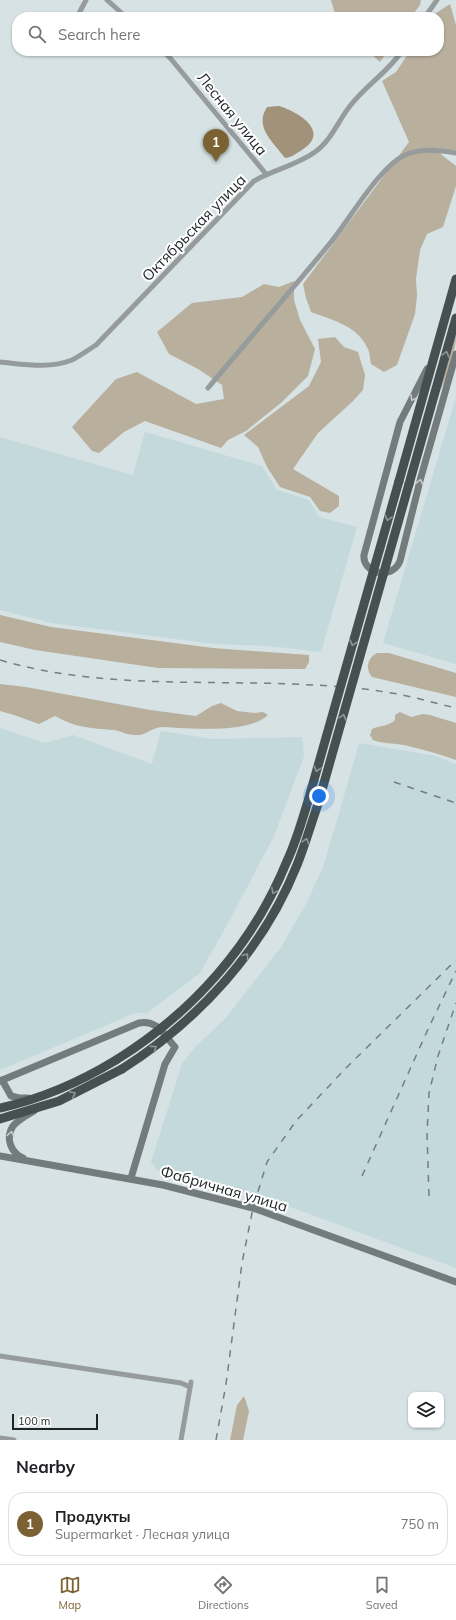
<!DOCTYPE html>
<html lang="en">
<head>
<meta charset="utf-8">
<style>
	body { margin:0; font-family:Mulish,sans-serif; background:#f2f2f2; color:#202124 }
	.controls { position:absolute; right:12px; bottom:12px; display:grid; overflow:hidden; border-radius:8px; box-shadow:0 1px 3px #0004 }
	.controls button { width:36px; height:36px; display:grid; place-items:center; padding:0; border:0; border-bottom:1px solid #e0e0e0; background:#fff; color:#202124; font:20px sans-serif }
	.scale { position:absolute; left:12px; bottom:10px; width:86px; box-sizing:border-box; padding-left:4px; border:2px solid #1e2323; border-top:0; font-size:11px; line-height:14px; white-space:nowrap; color:#1e2323; -webkit-text-stroke:3px #fff; paint-order:stroke }
	.you { position:absolute; left:319px; top:796px; width:14px; height:14px; margin:-10px; border:3px solid #fff; border-radius:50%; background:#1a73e8; box-shadow:0 0 0 6px #1a73e833 }
	.badge { display:grid; place-items:center; width:26px; height:26px; border-radius:50%; background:#7c6233; color:#fff; font-size:13px; font-weight:700 }
	.pin { position:absolute; translate:-50% -33px; filter:drop-shadow(0 1px 2px #0008) }
	.pin::after { content:''; position:absolute; top:21px; width:14px; height:12px; background:inherit; clip-path:polygon(0 0,100% 0,50% 100%) }
	.list { margin:0; padding:0; list-style:none }
	h2 { display:flex; justify-content:space-between; align-items:center; height:52px; margin:0; padding:0 16px; font-size:17px }
	h2 small { font-size:13px; font-weight:400; color:#757577 }
	.list li { display:grid; grid-template-columns:26px 1fr auto; gap:12px; align-items:center; box-sizing:border-box; height:64px; margin:0 8px 8px; padding:0 8px; border:1px solid #e0e0e0; border-radius:16px }
	.list b { display:block; font-size:15px; white-space:nowrap }
	.list p { margin:0; font-size:13px; white-space:nowrap; color:#757577 }
	.list em { font-size:13px; font-style:normal; color:#757577 }
	.icon { flex:none; width:22px; height:22px; fill:none; stroke:currentColor; stroke-width:2; stroke-linecap:round; stroke-linejoin:round }
	.map { position:relative; flex:none; width:456px; height:1440px; overflow:hidden }
	.search { position:absolute; background:#fff; box-shadow:0 1px 3px #0004; left:12px; right:12px; top:12px; height:44px; display:flex; align-items:center; gap:10px; box-sizing:border-box; padding:0 14px; border-radius:16px; color:#757577; font-size:15px }
	.sheet { height:124px; background:#fff }
	nav { display:flex; justify-content:space-around; align-items:center; box-sizing:border-box; height:56px; border-top:1px solid #e0e0e0; background:#fff; font-size:11px; color:#757577 }
	nav a { display:grid; justify-items:center; gap:2px }
	nav .on { color:#7c6233 }
	.map>svg:first-child { display:block }
	.built { fill:#c3d9dc }
	.green { fill:#b9af9d }
	.water { fill:#a19279 }
	.lines { fill:none; stroke-linecap:round; stroke-linejoin:round }
	.street { stroke:#969b9c; stroke-width:5 }
	.secondary { stroke:#737b7c; stroke-width:7 }
	.highway { stroke:#465051; stroke-width:9 }
	.rail { stroke:#767e7f; stroke-width:1.5; stroke-dasharray:7 7; stroke-linecap:butt }
	.highway-bridge { stroke:#465051; stroke-width:9 }
	.oneway { stroke:#909697 }
	.oneway2 { stroke:#c7cacb }
	.labels { text-anchor:middle; stroke-width:4; stroke-linejoin:round; paint-order:stroke }
	.street-label { font-size:15px; fill:#1e2323; stroke:#fff }
</style>
</head>
<body>
<div class="map">
<svg width="456" height="1440" viewBox="0 0 456 1440">
	<rect width="100%" height="100%" fill="#d6e2e4"/>
	<g class="built">
		<polygon points="456,397 456,664 383,643"/>
		<polygon points="145,432 262,466 277,490 309,500 319,517 357,527 321,652 269,646 214,644 51,623 0,610 0,437 133,475"/>
		<polygon points="0,728 45,743 73,735 152,764 161,731 213,739 302,737 304,756 274,836 233,914 200,973 147,1013 135,1013 0,1070"/>
		<polygon points="359,743 436,756 456,764 456,1268 271,1200 159,1172 151,1162 182,1064 195,1047 225,1019 282,946 307,902 323,867 340,810"/>
	</g>
	<g class="green">
		<polygon points="331,0 421,0 420,5 411,17 336,17"/>
		<path d="M450,4L456,25V151L435,148L443,156L456,166V186L443,227L427,234L420,250L416,279L417,296L415,314L397,365L384,372L371,364C370,360 370,353 368,349C358,326 333,320 311,312L306,298L303,284L409,142L382,81L396,72L410,51H439V17H434L436,13Z"/>
		<polygon points="368,51 388,51 380,62"/>
		<polygon points="294,281 294,300 300,320 315,349 308,376 282,402 246,431 228,440 221,448 145,421 124,432 99,453 92,451 72,427 116,379 137,372 196,404 224,399 222,385 198,369 169,354 157,332 192,303 242,297 264,284 279,287"/>
		<path d="M456,333C456,353 449,373 440,391Z"/>
		<polygon points="335,337 344,347 358,352 365,375 363,390 352,402 318,433 293,469 339,496 339,506 330,513 320,511 310,497 280,487 267,467 258,447 244,435 309,386 321,362 318,339"/>
		<polygon points="0,615 51,627 213,648 309,655 309,662 305,669 158,668 35,650 0,642"/>
		<path d="M377,653H389L456,673V697L372,677C365,669 367,658 377,653Z"/>
		<path d="M0,684L26,687L150,710L196,716L212,706L221,703L237,711L254,713L263,712L268,715C250,732 202,729 179,728C172,728 163,726 157,728C148,730 146,736 134,735C127,735 121,731 114,730C89,728 77,728 55,716L39,724L14,715L0,711Z"/>
		<path d="M400,712L411,717L423,714L430,715L456,723V760C439,754 422,749 404,745C393,743 383,744 373,740L370,735L372,729C380,725 388,727 395,720V715Z"/>
		<polygon points="244,1396 249,1411 243,1440 230,1440 237,1405"/>
	</g>
	<path class="water" d="M279,106C299,112 331,132 302,150C295,154 293,157 285,158C273,142 254,127 267,107Z"/>
	<g class="lines">
		<g class="street">
			<polyline points="107,0 126,17"/>
			<polyline points="77,17 86,0"/>
			<polyline points="425,17 437,0"/>
			<polyline points="163,51 171,59 266,174"/>
			<path d="M0,362C23,364 49,369 72,360C80,356 88,350 96,345L254,181C273,170 297,165 315,152C331,141 338,121 350,106C365,86 388,72 402,51"/>
			<path d="M208,388C249,339 291,291 331,242C350,219 379,167 405,155C422,148 439,150 456,153"/>
			<polyline points="0,1356 181,1383 190,1387"/>
			<polyline points="0,1438 14,1440"/>
			<polyline points="181,1440 191,1382"/>
		</g>
		<g class="secondary">
			<path d="M427,369L400,422L364,555C362,573 392,581 400,561L421,477L456,354"/>
			<polyline points="2,1080 11,1096 19,1098 28,1098"/>
			<path d="M0,1081L139,1023C157,1019 164,1035 175,1047L165,1064L131,1178"/>
			<polyline points="0,1156 163,1185 253,1208 456,1282"/>
			<path d="M23,1158C11,1153 5,1138 13,1126C18,1120 27,1115 34,1111"/>
		</g>
		<g class="highway">
			<polyline points="399,481 456,279"/>
			<polyline points="409,484 456,318"/>
			<path d="M0,1108C41,1099 80,1082 116,1060"/>
			<polyline points="0,1119 59,1101 122,1069"/>
		</g>
		<g class="rail">
			<path d="M0,660C102,690 208,679 313,685C337,686 361,688 385,692C409,695 433,703 456,708"/>
			<polyline points="394,782 456,803"/>
			<polyline points="362,1176 429,1027 456,971"/>
			<polyline points="429,1196 427,1134 429,1093 438,1056 456,1003"/>
			<polyline points="216,1440 226,1384 242,1263 253,1208 267,1162 296,1121 346,1068 456,960"/>
		</g>
		<g class="highway-bridge">
			<path d="M116,1060C192,1013 253,945 287,861C296,842 302,821 308,801L399,481"/>
			<path d="M122,1069C199,1020 263,950 297,865C305,845 311,824 318,804L409,484"/>
		</g>
	</g>
	<defs><path id="oneway-chevron" d="M-2-3.5L2.5 0L-2 3.5" fill="none" stroke-width="1.6" stroke-linecap="round" stroke-linejoin="round"/></defs>
	<g class="oneway">
		<use href="#oneway-chevron" transform="translate(446 354) rotate(-74)"/>
		<use href="#oneway-chevron" transform="translate(388 518) rotate(106)"/>
		<use href="#oneway-chevron" transform="translate(353 643) rotate(106)"/>
		<use href="#oneway-chevron" transform="translate(343 717) rotate(-74)"/>
		<use href="#oneway-chevron" transform="translate(317 769) rotate(106)"/>
		<use href="#oneway-chevron" transform="translate(306 841) rotate(-71)"/>
		<use href="#oneway-chevron" transform="translate(274 891) rotate(118)"/>
		<use href="#oneway-chevron" transform="translate(246 956) rotate(-53)"/>
		<use href="#oneway-chevron" transform="translate(154 1048) rotate(-36)"/>
		<use href="#oneway-chevron" transform="translate(73 1094) rotate(-25)"/>
	</g>
	<g class="oneway2">
		<use href="#oneway-chevron" transform="translate(413 398) rotate(120)"/>
		<use href="#oneway-chevron" transform="translate(420 482) rotate(-75)"/>
		<use href="#oneway-chevron" transform="translate(11 1134) rotate(-79)"/>
	</g>
	<g class="labels">
		<g class="street-label">
			<text transform="translate(232 114) rotate(51)" y="5">Лесная улица</text>
			<text transform="translate(194 228) rotate(-46)" y="5">Октябрьская улица</text>
			<text transform="translate(224 1189) rotate(16)" y="5">Фабричная улица</text>
		</g>
	</g>
</svg>
<div class="controls">
<button><svg class="icon" aria-label="layers" viewBox="0 0 24 24"><path d="M12 4l9 5-9 5-9-5zM3 14l9 5 9-5"/></svg></button>
</div>
<div class="scale">100 m</div>
<div class="you"></div>
<div class="pin badge" style="left:216px;top:162px">1</div>
<div class="search"><svg class="icon" aria-label="search" viewBox="0 0 24 24"><circle cx="10" cy="10" r="6"/><path d="M15 15l6 6"/></svg>Search here</div>
</div>
<section class="sheet">
<h2>Nearby<small></small></h2>
<ul class="list">
<li><span class="badge">1</span><div><b>Продукты</b><p>Supermarket · Лесная улица</p></div><em>750 m</em></li>
</ul>
</section>
<nav>
<a class="on"><svg class="icon" aria-label="map" viewBox="0 0 24 24"><path d="M3 6l6-2 6 2 6-2v14l-6 2-6-2-6 2zM9 4v14M15 6v14"/></svg>Map</a>
<a><svg class="icon" aria-label="directions" viewBox="0 0 24 24"><path d="M12 3l9 9-9 9-9-9zM9 14v-3h6M13 9l2 2-2 2"/></svg>Directions</a>
<a><svg class="icon" aria-label="saved" viewBox="0 0 24 24"><path d="M7 4h10v16l-5-4-5 4z"/></svg>Saved</a>
</nav>
</body>
</html>
